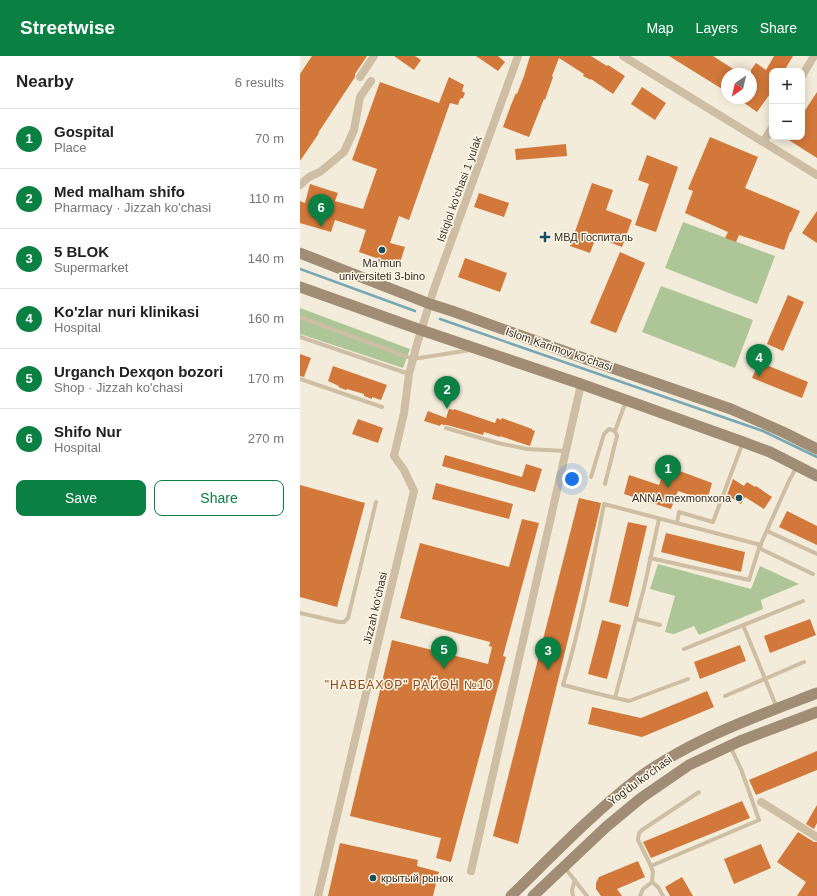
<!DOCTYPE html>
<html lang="en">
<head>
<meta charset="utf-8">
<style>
	body { margin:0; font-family:Helvetica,sans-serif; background:#f2f2f2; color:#222 }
	.controls { position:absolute; right:12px; top:12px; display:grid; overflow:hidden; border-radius:8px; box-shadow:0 2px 10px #0003 }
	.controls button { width:36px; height:36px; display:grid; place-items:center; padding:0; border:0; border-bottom:1px solid #e0e0e0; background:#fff; color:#222; font:20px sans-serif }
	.compass { position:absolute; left:421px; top:12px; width:36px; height:36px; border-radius:50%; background:#fff; box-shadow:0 2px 10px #0003; rotate:214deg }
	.you { position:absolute; left:272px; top:423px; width:14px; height:14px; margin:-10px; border:3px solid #fff; border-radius:50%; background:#1a73e8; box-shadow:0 0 0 6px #1a73e833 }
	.badge { display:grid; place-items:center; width:26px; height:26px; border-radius:50%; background:#0b8043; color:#fff; font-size:13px; font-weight:700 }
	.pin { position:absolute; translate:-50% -33px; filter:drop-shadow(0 1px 2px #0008) }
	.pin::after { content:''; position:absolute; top:21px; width:14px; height:12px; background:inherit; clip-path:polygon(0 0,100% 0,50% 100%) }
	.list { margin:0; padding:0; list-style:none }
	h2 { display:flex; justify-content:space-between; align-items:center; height:52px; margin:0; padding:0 16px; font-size:17px }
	h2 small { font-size:13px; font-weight:400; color:#767676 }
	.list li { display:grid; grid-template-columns:26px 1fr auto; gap:12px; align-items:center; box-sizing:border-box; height:60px; padding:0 16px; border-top:1px solid #e0e0e0 }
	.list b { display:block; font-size:15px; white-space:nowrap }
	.list p { margin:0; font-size:13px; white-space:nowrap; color:#767676 }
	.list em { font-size:13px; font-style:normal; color:#767676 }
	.actions { display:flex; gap:8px; padding:12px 16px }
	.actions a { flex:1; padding:9px 0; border:1px solid #0b8043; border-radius:8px; text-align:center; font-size:14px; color:#0b8043 }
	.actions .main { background:#0b8043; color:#fff }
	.map { position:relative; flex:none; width:517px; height:840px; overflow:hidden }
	header { display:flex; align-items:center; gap:24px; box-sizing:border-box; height:56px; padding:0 20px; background:#0b8043; color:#fff }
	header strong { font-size:19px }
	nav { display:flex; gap:22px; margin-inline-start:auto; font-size:14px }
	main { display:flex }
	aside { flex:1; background:#fff }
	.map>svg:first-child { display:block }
	.green { fill:#aec598 }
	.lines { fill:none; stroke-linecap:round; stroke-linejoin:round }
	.stream { stroke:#76a7b4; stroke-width:2.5 }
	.building { fill:#d2783a }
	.service { stroke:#cdbea4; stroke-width:4 }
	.minor { stroke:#cdbea4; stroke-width:8 }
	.secondary { stroke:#a18d75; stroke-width:11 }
	.poi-dot { fill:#184d5e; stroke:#fbf5e6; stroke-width:1.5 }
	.labels { text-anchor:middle; stroke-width:3; stroke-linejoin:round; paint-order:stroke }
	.street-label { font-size:11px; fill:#382f27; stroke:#fbf5e6 }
	.poi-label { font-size:11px; fill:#382f27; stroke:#fbf5e6; text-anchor:start }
	.neighbourhood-label { font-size:12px; letter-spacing:1px; fill:#8f4817; stroke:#fbf5e6 }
</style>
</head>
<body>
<header>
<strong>Streetwise</strong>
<nav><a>Map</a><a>Layers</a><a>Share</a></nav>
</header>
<main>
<aside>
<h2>Nearby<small>6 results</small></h2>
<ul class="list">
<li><span class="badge">1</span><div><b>Gospital</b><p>Place</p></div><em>70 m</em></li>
<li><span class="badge">2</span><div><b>Med malham shifo</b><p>Pharmacy · Jizzah ko'chasi</p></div><em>110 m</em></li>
<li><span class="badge">3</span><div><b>5 BLOK</b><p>Supermarket</p></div><em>140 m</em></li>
<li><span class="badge">4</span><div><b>Ko'zlar nuri klinikasi</b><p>Hospital</p></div><em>160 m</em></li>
<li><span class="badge">5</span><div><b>Urganch Dexqon bozori</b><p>Shop · Jizzah ko'chasi</p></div><em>170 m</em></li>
<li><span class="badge">6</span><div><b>Shifo Nur</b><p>Hospital</p></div><em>270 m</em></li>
</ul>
<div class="actions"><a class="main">Save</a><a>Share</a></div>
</aside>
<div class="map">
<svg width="517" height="840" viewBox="0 0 517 840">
	<rect width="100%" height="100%" fill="#f4ecda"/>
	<g class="green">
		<polygon points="383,166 475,200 457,248 365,212"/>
		<polygon points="361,230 453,264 435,312 342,276"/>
		<polygon points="0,252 110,293 103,312 0,278"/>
		<polygon points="358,508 451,533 460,510 499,528 461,544 463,553 399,579 394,570 374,578 365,576 375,540 350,533"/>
	</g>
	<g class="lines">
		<g class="stream">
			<polyline points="0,213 115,255"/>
			<polyline points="140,263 463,375 517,401"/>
		</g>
	</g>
	<g class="building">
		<polygon points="12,0 67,0 55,18 55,21 18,77 19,77 0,105 0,18"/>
		<polygon points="94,0 115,0 121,4 114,14"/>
		<polygon points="176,0 198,0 205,6 198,15"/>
		<polygon points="230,0 291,0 307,10 308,9 325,20 313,38 291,23 291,24 283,20 284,18 259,2 252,20 253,21 245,44 244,43 229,81 203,71 211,49 216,37 217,38 224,20"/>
		<polygon points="369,0 413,0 441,18 427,18 427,36"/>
		<polygon points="474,0 493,0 484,15 472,15 472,35 457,56 437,42 451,42 451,14 456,7 466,14"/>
		<polygon points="149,21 164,29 162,35 165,37 163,42 160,43 158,49 150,47 109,164 99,160 90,187 105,191 99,210 59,196 66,174 35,164 31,176 0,167 0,145 5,147 10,128 38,137 35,145 63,153 77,113 52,104 80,26 139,47"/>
		<polygon points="342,31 366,47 355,64 331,48"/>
		<polygon points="517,36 517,102 484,81 502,81 502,59"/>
		<polygon points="410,81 458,101 445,132 500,155 491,176 490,176 484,194 439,179 436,186 425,182 428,176 385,157 393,135 388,133"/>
		<polygon points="266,88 267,100 216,104 215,93"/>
		<polygon points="347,99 378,111 356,176 335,169 349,128 338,124"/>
		<polygon points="292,127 313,134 306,154 332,164 322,191 296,181 290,197 270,190"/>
		<polygon points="179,137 209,147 204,161 174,151"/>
		<polygon points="517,155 517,187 502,177"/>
		<polygon points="320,196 345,207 316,277 290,267"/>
		<polygon points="165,202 207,217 200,236 158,221"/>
		<polygon points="488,239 504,246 483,295 467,288"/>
		<polygon points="0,298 11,302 4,321 0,320"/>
		<polygon points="459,306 508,326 502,342 452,322"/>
		<polygon points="33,310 87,329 81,344 72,341 72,343 64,340 64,338 47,333 46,334 38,331 39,330 28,325"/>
		<polygon points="149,353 154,354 154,353 195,367 197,362 201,364 202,362 232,373 232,374 235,375 230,390 200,380 200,381 184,376 183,379 147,369 144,369 141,368 140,370 124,365 128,355 146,362"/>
		<polygon points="58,363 83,372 78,387 52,378"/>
		<polygon points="145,399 222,421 226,408 242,413 235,436 142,410"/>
		<polygon points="366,410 412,427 407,445 378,435 371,453 324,438 329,419 359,429"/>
		<polygon points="433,423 444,430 447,426 455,431 456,430 472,441 464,453 445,441 441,448 427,439"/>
		<polygon points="136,427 213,448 209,463 132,443"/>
		<polygon points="0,429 65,447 37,551 0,541"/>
		<polygon points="279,442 301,447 296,469 218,788 193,780"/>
		<polygon points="487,455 517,470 517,489 479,471"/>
		<polygon points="222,463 239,467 203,600 206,601 151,806 136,802 141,782 50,760 92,584 188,608 192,591 189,590 190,586 100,562 120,487 209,511"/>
		<polygon points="328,466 347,470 328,551 309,546"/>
		<polygon points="366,477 445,496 441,516 361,496"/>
		<polygon points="510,563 516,579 470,597 464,580"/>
		<polygon points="302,564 321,569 307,623 288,618"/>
		<polygon points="440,589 446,605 400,623 394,606"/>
		<polygon points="407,635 414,651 342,681 288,668 292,651 341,662"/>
		<polygon points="517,695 517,714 456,739 449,724"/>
		<polygon points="442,745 450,762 351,802 343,786"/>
		<polygon points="517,749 517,767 514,773 506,768"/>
		<polygon points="498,776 514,786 517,786 517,840 497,840 506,826 477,806"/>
		<polygon points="40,787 118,804 117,810 139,816 133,840 28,840"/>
		<polygon points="461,788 471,812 434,828 424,803"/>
		<polygon points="338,805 345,821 317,833 322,840 301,840 296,833 296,827 299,821"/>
		<polygon points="382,821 393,840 370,840 365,831"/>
	</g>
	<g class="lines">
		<g class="service">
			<polyline points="0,261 113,303 170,294"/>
			<polyline points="0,281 109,318"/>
			<polyline points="0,323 82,351"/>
			<polyline points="146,372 198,387 227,393 266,395"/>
			<polyline points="291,421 304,378 309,373 315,375"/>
			<polyline points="305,428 317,380 315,375 326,345"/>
			<polyline points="377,467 379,456 413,466 443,386"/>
			<polyline points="467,475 517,498"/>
			<polyline points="459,492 513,518"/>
			<polyline points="350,502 449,524 459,492 489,425 497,410"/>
			<polyline points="0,557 39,566 44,566 48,562 76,446"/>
			<polyline points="336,563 360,569"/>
			<polyline points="443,569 477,652"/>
			<polyline points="384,593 503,545"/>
			<path d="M388,623L329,645L307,640L263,629C281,569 292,509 304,448L461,489"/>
			<polyline points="425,640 504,606"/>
			<polyline points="315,642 344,532 359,463"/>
			<polyline points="351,810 338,784 339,777 342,774 399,736"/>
			<polyline points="265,812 287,840"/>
			<polyline points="352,826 358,831 363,840"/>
			<polyline points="273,840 272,834 275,824"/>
			<polyline points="340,840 343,833 352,826 353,816 351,810 459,764 441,713 430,690"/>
		</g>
		<g class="minor">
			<polyline points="323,0 517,119"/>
			<polyline points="502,20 514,0"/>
			<polyline points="60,21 74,0"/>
			<polyline points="463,86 472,72"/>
			<polyline points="0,129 9,121 20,116 44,96 54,74 60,41 71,25"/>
			<polyline points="461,746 517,781"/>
			<polyline points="171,815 281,328"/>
			<polyline points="18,840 114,435 104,414 94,400 104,357 109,318 117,288 134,233 218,0"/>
		</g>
		<g class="secondary">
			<polyline points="0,197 130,248 152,255 286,303 431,353 483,376 517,393"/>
			<polyline points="0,231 121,274 281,328 443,386 470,396 517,420"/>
			<path d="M211,840C252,800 292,758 337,723C391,683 455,661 517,637"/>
			<polyline points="233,840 306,771 341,742 389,709 440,685 517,656"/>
		</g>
	</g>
	<g class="poi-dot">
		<path d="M243 175h4v4h4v4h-4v4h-4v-4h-4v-4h4z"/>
		<circle cx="82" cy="194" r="4"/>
		<circle cx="439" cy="442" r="4"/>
		<circle cx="73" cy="822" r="4"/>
	</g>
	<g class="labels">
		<g class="street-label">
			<text transform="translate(159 133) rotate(-70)" y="4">Istiqlol ko'chasi 1 yulak</text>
			<text transform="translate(259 293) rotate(19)" y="4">Islom Karimov ko'chasi</text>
			<text transform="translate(75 552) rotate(-77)" y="4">Jizzah ko'chasi</text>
			<text transform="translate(340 724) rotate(-36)" y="4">Yog'du ko'chasi</text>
		</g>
		<g class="poi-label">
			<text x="254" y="185">МВД Госпиталь</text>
			<text x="82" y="211" text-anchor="middle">Ma'mun<tspan x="82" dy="13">universiteti 3-bino</tspan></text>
			<text x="431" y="446" text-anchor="end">ANNA mexmonxona</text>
			<text x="81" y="826">крытый рынок</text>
		</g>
		<g class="neighbourhood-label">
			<text x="109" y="633">"НАВБАХОР" РАЙОН №10</text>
		</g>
	</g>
</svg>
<div class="controls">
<button>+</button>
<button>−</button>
</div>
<svg class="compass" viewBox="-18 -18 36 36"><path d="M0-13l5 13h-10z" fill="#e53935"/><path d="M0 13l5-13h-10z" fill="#767676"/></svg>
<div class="you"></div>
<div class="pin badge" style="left:368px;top:432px">1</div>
<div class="pin badge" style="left:147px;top:353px">2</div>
<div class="pin badge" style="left:248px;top:614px">3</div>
<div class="pin badge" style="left:459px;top:321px">4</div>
<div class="pin badge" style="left:144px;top:613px">5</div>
<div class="pin badge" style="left:21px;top:171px">6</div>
</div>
</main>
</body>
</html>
